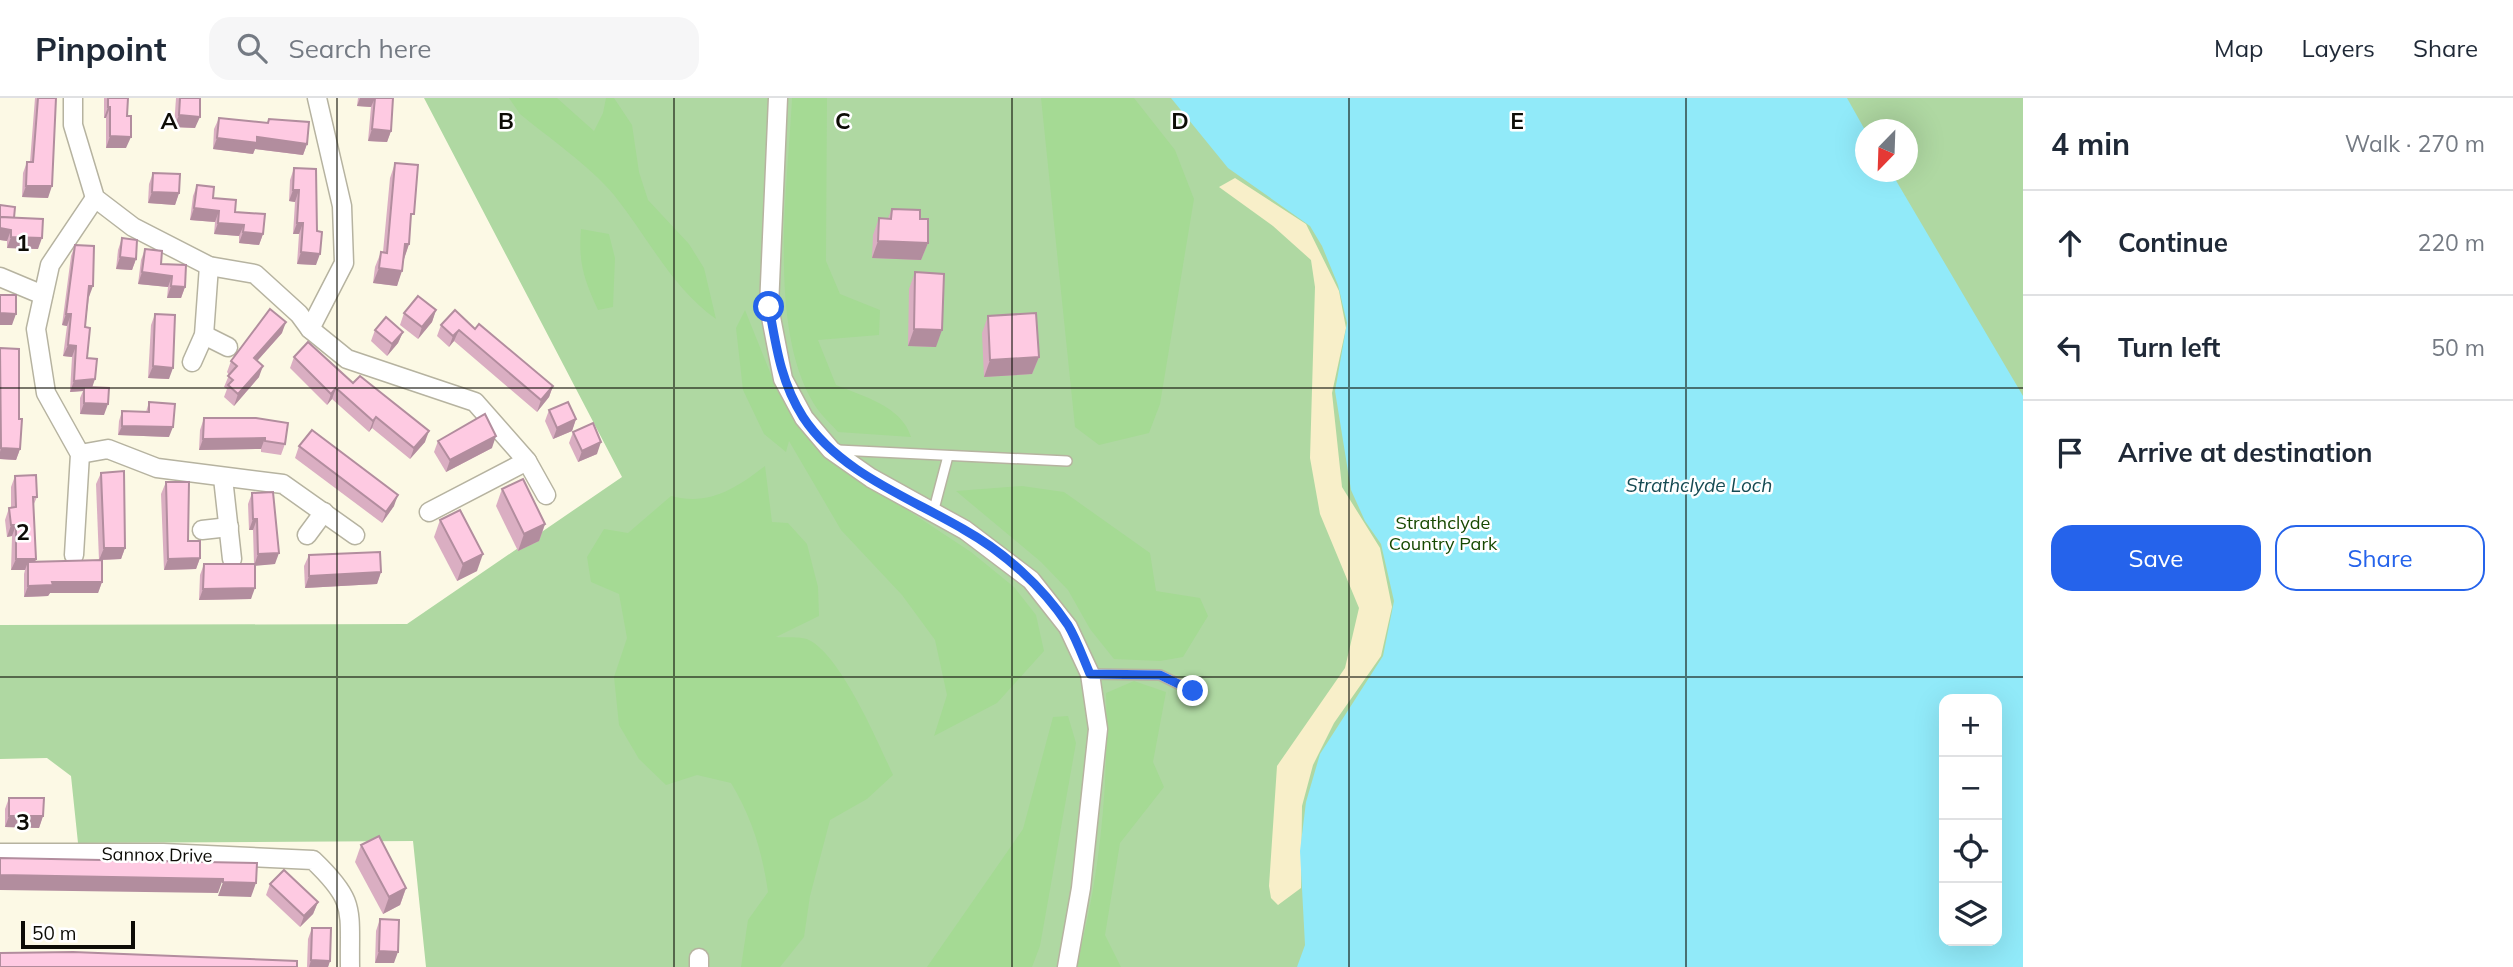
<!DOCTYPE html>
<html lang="en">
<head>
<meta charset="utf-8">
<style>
	body { margin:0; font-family:Mulish,sans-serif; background:#f6f6f7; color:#1f2937 }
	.controls { position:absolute; right:21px; bottom:21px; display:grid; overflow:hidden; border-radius:14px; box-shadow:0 7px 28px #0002 }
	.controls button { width:63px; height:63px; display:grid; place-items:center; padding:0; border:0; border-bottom:2px solid #e0e1e3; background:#fff; color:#1f2937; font:35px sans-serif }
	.compass { position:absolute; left:1855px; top:21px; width:63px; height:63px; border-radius:50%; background:#fff; box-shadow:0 7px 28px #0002; rotate:203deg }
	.scale { position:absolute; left:21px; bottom:18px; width:114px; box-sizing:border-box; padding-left:7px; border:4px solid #0d0c06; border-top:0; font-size:19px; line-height:24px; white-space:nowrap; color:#0d0c06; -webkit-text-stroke:5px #fff; paint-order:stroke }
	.stop { position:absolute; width:21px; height:21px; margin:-16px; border:5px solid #2563eb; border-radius:50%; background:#fff }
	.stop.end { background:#2563eb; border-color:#fff; box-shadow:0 2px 7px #0008 }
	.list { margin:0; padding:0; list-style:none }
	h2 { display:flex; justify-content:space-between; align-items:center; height:91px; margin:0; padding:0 28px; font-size:30px }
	h2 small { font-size:23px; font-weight:400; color:#747a83 }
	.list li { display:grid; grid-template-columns:46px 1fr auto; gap:21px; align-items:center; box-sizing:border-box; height:105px; padding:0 28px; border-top:2px solid #e0e1e3 }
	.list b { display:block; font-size:26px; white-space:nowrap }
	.list em { font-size:23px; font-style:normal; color:#747a83 }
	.actions { display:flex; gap:14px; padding:21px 28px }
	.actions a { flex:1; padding:16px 0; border:2px solid #2563eb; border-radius:21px; text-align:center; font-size:24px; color:#2563eb }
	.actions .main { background:#2563eb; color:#fff }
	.icon { flex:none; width:38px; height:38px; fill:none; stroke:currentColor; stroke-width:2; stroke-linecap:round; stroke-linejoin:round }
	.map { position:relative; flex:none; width:2023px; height:869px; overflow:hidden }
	header { display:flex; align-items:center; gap:42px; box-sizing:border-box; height:98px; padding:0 35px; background:#fff; border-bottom:2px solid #e0e1e3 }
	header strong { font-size:33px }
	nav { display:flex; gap:38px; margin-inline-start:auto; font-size:24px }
	.search { width:490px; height:63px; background:#f6f6f7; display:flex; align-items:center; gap:18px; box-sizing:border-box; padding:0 24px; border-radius:21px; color:#747a83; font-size:26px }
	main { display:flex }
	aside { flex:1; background:#fff }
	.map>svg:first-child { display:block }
	.green { fill:#afd8a2; fill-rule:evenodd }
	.forest { fill:#a5da94 }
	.sand { fill:#f8efc9 }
	.water { fill:#91eaf9; fill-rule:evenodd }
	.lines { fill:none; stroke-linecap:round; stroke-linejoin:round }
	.service-casing { stroke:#b6b3a0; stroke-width:12 }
	.minor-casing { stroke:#b6b3a0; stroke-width:21 }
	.service { stroke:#fff; stroke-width:9 }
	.minor { stroke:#fff; stroke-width:18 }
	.wall { fill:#daaec2 }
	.shaded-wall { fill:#b28d9e }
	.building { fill:#fecae2; stroke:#b28d9e; stroke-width:2 }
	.route { stroke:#2563eb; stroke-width:9 }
	.grid { fill:none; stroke:#0d0c06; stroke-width:2; stroke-opacity:0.55 }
	.labels { text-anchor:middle; stroke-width:5; stroke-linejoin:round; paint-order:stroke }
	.park-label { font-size:18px; fill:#164800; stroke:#fff }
	.street-label { font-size:18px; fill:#0d0c06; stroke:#fff }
	.water-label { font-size:19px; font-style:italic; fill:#154a52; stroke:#fff }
	.grid-label { font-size:23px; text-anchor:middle; font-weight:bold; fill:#0d0c06; stroke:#fff; stroke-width:5; stroke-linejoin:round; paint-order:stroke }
</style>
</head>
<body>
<header>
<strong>Pinpoint</strong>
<div class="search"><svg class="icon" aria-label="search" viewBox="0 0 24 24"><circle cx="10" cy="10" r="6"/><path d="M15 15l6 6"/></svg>Search here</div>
<nav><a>Map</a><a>Layers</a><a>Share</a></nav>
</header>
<main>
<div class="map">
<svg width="2023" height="869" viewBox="0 0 2023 869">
	<rect width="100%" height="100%" fill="#fcf9e5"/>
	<path class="green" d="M424,0H2023V869H426L413,743L78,745L71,678L47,660L0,661V527L407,526L622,379ZM1866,32H1908V74H1866ZM1944,601H1997V843H1944Z"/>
	<g class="forest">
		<path d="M509,0H557L594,33L603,15L606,0H614L632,27L639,74L648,102L689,146L704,170L716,221C671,189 648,139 614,97C590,68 549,40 520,16Z"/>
		<path d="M792,0H827L826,163L840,196L880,212L879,237L818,242L836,287C862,298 902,308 911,339L838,334C830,325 820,316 814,306C767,229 788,87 792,0Z"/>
		<polygon points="1041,0 1134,0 1175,52 1194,101 1160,306 1149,335 1099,347 1075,329"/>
		<path d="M581,131L609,136L615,160L613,209L598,212C584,182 578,164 581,131Z"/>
		<polygon points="745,212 778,294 813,344 839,367 971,454 1014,489 1036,517 1044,553 997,605 934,638 947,597 935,542 902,497 841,432 789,343 786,354 764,336 743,292 736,230"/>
		<path d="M765,368L772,424L788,425L807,446L818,489L819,518L776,539C785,540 801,538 809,542C841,558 878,644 893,677L867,701L830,722L810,798L804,839L780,869H741L748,822L768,794C762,753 752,720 731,685L697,677L666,687L639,661L619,627L614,579L627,540L619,496L591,484L587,459L604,431L628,435L671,398C709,408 735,391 765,368Z"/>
		<polygon points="1022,388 1064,394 1150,455 1156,493 1200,500 1208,518 1183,559 1160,563 1114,561 1090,531 1068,492 1041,464 956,393"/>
		<path d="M1134,583L1166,594L1153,664L1164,689L1120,745L1105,837L1121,869H1076C1100,781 1109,685 1106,595Z"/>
		<polygon points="1068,618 1076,645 1040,848 1032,869 927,869 1023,731 1053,619"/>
	</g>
	<polygon class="sand" points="1235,80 1306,126 1339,193 1346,230 1332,295 1342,389 1380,450 1392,509 1381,558 1334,625 1313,667 1302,708 1301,790 1278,807 1271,800 1269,788 1277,668 1345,570 1359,510 1320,416 1310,360 1315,189 1311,162 1273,128 1219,89"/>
	<path class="water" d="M1171,0H1847L1865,32L1866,74H1891L2023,298V869H1297L1305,847L1300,753L1306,704L1320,656L1383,558L1394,503L1381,446L1365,423L1351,392L1335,293L1347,225L1338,187L1322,148L1310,128L1228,70ZM1944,601H1997V843H1944Z"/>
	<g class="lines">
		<defs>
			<g id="service">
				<polyline points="838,352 1067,363"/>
				<polyline points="933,415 948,358"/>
				<polyline points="1090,576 1160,577 1193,593"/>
			</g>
			<g id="minor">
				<polyline points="73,0 73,27 95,100 133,129 209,168 255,176 299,216 310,231 347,261 475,304 527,363 546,397"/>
				<polyline points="778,0 769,209 783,281 804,320 831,352 871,380 965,432 1031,482 1068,529 1090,576 1098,631 1081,790 1067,869"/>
				<polyline points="0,179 43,197"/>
				<polyline points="310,231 344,165 342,108 317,0"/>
				<polyline points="204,237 228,249"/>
				<polyline points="192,264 204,237 209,168"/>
				<polyline points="80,356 108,351 157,370 283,386 355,437"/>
				<polyline points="223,380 232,461"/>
				<polyline points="429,414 527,363"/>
				<polyline points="202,432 229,429"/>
				<polyline points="307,437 324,414"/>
				<polyline points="74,457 80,356 46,295 36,231 50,167 95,100"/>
				<path d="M0,755H163L313,762C357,804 349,811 350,869"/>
				<polyline points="699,860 699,869"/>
			</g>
		</defs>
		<use href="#service" class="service-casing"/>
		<use href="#minor" class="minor-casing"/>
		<use href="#service" class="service"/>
		<use href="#minor" class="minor"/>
	</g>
	<g class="wall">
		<polygon points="35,0 56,0 48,100 22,99 23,75 27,64 30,64"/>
		<polygon points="104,0 128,0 126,50 106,50 106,20 104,20"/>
		<polygon points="176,0 200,0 195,30 174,29"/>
		<polygon points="358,0 393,0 391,33 387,44 368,43 371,9 357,8"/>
		<polygon points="219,20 267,25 269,21 307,46 303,57 255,51 253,56 213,51 214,31"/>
		<polygon points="395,65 410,128 409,146 404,161 397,188 373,185 375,169 381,154 383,154 390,80"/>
		<polygon points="294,70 316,167 297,166 299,136 293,136 295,104 289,103 290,82"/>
		<polygon points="153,75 179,95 175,107 148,105 149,86"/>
		<polygon points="197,87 213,100 235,114 263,136 259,147 239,145 239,138 214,136 215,124 190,122 193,98"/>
		<polygon points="0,107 14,120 38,151 7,150 7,143 0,142"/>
		<polygon points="892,111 920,121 928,145 921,162 872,160 873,137 879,120 888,120"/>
		<polygon points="122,140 136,161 132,172 116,171 118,152"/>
		<polygon points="75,147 89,199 85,229 87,260 92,289 104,317 80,316 80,300 83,293 70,294 72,259 63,258 67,228 62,227 71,158"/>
		<polygon points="145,151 185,189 181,200 167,200 168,189 138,186 141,162"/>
		<polygon points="915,174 936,249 908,248 909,191"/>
		<polygon points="436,212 432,224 418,241 400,227 404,215"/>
		<polygon points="155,216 169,281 148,280 151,227"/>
		<polygon points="988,218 1039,259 1032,276 984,279 982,235"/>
		<polygon points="441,227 475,231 553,288 549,299 537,314 454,243 449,249 437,238"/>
		<polygon points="375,232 403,234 398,245 387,258 371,243"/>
		<polygon points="282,235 257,263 259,279 234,308 224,299 227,291 224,289 229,277 227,274 231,263"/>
		<polygon points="0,250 19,321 20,351 16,362 0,361"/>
		<polygon points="294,259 353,285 425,344 410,361 372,330 369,334 332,301 327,307 290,270"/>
		<polygon points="149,304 169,339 118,337 119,323 122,313 146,314"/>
		<polygon points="549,312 576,321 572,333 553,341 545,323"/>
		<polygon points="204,320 285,346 281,357 261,354 261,351 199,352 200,332"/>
		<polygon points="573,334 597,356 578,364 569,345"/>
		<polygon points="438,343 492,350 446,374 434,354"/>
		<polygon points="299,348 394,408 382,425 295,360"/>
		<polygon points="101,375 125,450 121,461 99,462 96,386"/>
		<polygon points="15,378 37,399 33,408 36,461 35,464 102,484 98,495 50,495 48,498 24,499 24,476 25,472 11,472 12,438 7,439 5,422 9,410 11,410 11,389"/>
		<polygon points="166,384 188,443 200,460 196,471 164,472 161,396"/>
		<polygon points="502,391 545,426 539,443 518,453 496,408"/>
		<polygon points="252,395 275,466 255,467 251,501 199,502 200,477 204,466 254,466 253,432 249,432 248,406"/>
		<polygon points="440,422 477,473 457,483 434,439"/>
		<polygon points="309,457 381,474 377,486 305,490 304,468"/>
		<polygon points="9,700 43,718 39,730 5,729 5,711"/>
		<polygon points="361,747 406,790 400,807 383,816 355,764"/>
		<polygon points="270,786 318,804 313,816 300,829 266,797"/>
		<polygon points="380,821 394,865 375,865 376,833"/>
		<polygon points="312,830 330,863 328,869 307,869 308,841"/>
	</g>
	<g class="shaded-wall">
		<polygon points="360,0 375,0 371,9 357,8"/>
		<polygon points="108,9 110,9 106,20 104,20"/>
		<polygon points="179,17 200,19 195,30 174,29"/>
		<polygon points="372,31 391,33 387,44 368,43"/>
		<polygon points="110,38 131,39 126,50 106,50"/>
		<polygon points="257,39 307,46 303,57 255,51 253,56 213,51 217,40"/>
		<polygon points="26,88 52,88 48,100 22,99"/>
		<polygon points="293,92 299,92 295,104 289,103"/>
		<polygon points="152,94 179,95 175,107 148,105"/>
		<polygon points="194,110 219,113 215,124 190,122"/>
		<polygon points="0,119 11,132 7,143 0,142"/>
		<polygon points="218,125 244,127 239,138 214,136"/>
		<polygon points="297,125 303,125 299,136 293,136"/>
		<polygon points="243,134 263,136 259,147 239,145"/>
		<polygon points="11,139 42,140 38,151 7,150"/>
		<polygon points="878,143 928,145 921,162 872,160"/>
		<polygon points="405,146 409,146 404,161"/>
		<polygon points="301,154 320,156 316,167 297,166"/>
		<polygon points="120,159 136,161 132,172 116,171"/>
		<polygon points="379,170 402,173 397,188 373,185"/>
		<polygon points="142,174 172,178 168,189 138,186"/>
		<polygon points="89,188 93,188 89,199 85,199"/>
		<polygon points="171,188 185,189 181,200 167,200"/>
		<polygon points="436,212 432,224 418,241 422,229"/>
		<polygon points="0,215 16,216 12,227 0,227"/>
		<polygon points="66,216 71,216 67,228 62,227"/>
		<polygon points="286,224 282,235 250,271 254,260"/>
		<polygon points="914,231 942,232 936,249 908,248"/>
		<polygon points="459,232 454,243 449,249 453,238"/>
		<polygon points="403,234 398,245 387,258 392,246"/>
		<polygon points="68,247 76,248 72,259 63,258"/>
		<polygon points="1039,259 1032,276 984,279 990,262"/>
		<polygon points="153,268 173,270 169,281 148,280"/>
		<polygon points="263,268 259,279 234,308 238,296"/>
		<polygon points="95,281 91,293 84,289 83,293 70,294 74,283"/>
		<polygon points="553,288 549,299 537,314 541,302"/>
		<polygon points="336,290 332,301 327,307 331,296"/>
		<polygon points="84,305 108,306 104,317 80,316"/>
		<polygon points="376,319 372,330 369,334 373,323"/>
		<polygon points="576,321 572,333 553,341 557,330"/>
		<polygon points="122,328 173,329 169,339 118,337"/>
		<polygon points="429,333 425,344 410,361 414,350"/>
		<polygon points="496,338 492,350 446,374 450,362"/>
		<polygon points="265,340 261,351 199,352 203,341"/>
		<polygon points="601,344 597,356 578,364 582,353"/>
		<polygon points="1,350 20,351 16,362 0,361 0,354"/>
		<polygon points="398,397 394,408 382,425 386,414"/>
		<polygon points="253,421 257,421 253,432 249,432"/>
		<polygon points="545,426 539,443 518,453 524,436"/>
		<polygon points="11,427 16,427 12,438 7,439"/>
		<polygon points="104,450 125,450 121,461 99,462"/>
		<polygon points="279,455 275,466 254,468 258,456"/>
		<polygon points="483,456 477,473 457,483 463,466"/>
		<polygon points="200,460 196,471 164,472 168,461"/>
		<polygon points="16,461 36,461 32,472 28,464 25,472 11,472"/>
		<polygon points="381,474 377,486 305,490 309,478"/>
		<polygon points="52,484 102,484 98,495 50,495 48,498 24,499 28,488"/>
		<polygon points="255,490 251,501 199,502 203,491"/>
		<polygon points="9,718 43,718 39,730 5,729"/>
		<polygon points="0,777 223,781 218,795 0,792"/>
		<polygon points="223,784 256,785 251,799 218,798"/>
		<polygon points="406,790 400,807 383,816 389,799"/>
		<polygon points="318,804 313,816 300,829 304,818"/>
		<polygon points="379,853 398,854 394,865 375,865"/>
		<polygon points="311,862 330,863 328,869 309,869"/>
	</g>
	<g class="building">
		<polygon points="38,0 56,0 52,88 26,88 27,64 33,64"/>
		<polygon points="108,0 128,0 127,18 131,18 131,39 110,38 110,9 108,9"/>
		<polygon points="180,0 200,0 200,19 179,17"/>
		<polygon points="375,0 393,0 391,33 372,31"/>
		<polygon points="219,20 268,25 269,21 309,24 307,46 257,39 257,45 217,40"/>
		<polygon points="395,65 418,67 414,116 411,116 409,146 405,146 402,173 379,170 381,154 387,155"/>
		<polygon points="294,70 316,71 317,133 322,134 320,156 301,154 303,125 297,125 299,92 293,92"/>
		<polygon points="153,75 180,76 179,95 152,94"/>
		<polygon points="197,87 214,89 213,100 236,102 235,114 265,116 263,136 243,134 244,127 218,125 219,113 194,110"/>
		<polygon points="0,107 15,109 14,120 0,119"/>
		<polygon points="892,111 920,112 920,121 928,121 928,145 878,143 879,120 891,121"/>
		<polygon points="0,119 43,121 42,140 11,139 11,132 0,130"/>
		<polygon points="122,140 137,142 136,161 120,159"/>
		<polygon points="75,147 94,148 93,188 89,188 85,229 90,230 87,260 97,261 95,281 74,283 76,248 68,247 71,216 66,216"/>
		<polygon points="145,151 162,153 161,166 186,167 185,189 171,188 172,178 142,174"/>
		<polygon points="915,174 944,176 942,232 914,231"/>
		<polygon points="0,197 16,197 16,216 0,215"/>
		<polygon points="418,198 436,212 422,229 404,215"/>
		<polygon points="270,211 286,224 254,260 263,268 238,296 228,287 233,282 228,278 237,268 231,263"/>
		<polygon points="455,212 475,231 479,226 553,288 541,302 459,232 453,238 441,227"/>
		<polygon points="1036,215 1039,259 990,262 988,218"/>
		<polygon points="155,216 175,217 173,270 153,268"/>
		<polygon points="386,219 403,234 392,246 375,232"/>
		<polygon points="308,244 353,285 360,278 429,333 414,350 376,319 373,323 336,290 331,296 294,259"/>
		<polygon points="0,250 19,251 19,321 22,321 20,351 1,350"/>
		<polygon points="84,289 109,290 108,306 84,305"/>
		<polygon points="149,304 175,306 173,329 122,328 122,313 149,314"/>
		<polygon points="568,304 576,321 557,330 549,312"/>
		<polygon points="485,316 496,338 450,362 438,343"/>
		<polygon points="204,320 256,320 288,325 285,346 265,343 265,340 203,341"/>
		<polygon points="593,325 601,344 582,353 573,334"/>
		<polygon points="312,332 398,397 386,414 299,348"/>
		<polygon points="124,373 125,450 104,450 101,375"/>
		<polygon points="36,377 37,399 33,399 36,461 16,461 16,427 11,427 9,410 16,409 15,378"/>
		<polygon points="523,381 545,426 524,436 502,391"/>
		<polygon points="166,384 189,384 188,443 200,443 200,460 168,461"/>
		<polygon points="273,394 279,455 258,456 257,421 253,421 252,395"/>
		<polygon points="460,412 483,456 463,466 440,422"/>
		<polygon points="380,454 381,474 309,478 309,457"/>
		<polygon points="102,462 102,484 52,484 53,487 28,488 28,464"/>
		<polygon points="204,466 255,466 255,490 203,491"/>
		<polygon points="9,700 44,700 43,718 9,718"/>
		<polygon points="379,738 406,790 389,799 361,747"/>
		<polygon points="0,760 257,765 256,785 223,784 223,781 0,777"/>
		<polygon points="284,772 318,804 304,818 270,786"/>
		<polygon points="380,821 399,822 398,854 379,853"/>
		<polygon points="312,830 331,830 330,863 311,862"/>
		<polygon points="73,854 297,863 297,869 0,869 0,855"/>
	</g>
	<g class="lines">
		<path class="route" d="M769,209C776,248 781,285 803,319C839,374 908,399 963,431C1004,454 1042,488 1068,527C1077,542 1083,560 1090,576L1160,577L1193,593"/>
	</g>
	<path class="grid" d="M337,0V869M674,0V869M1012,0V869M1349,0V869M1686,0V869M0,290H2023M0,579H2023"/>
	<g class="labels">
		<g class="park-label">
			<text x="1443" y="431">Strathclyde<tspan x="1443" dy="21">Country Park</tspan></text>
		</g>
		<g class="street-label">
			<text transform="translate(157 757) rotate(1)" y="6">Sannox Drive</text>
		</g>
		<g class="water-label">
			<text x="1699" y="394">Strathclyde Loch</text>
		</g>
	</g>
	<g class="grid-label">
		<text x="169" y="31">A</text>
		<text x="506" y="31">B</text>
		<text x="843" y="31">C</text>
		<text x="1180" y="31">D</text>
		<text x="1517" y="31">E</text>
		<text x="23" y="153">1</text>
		<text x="23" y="442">2</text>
		<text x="23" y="732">3</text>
	</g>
</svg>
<div class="controls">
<button>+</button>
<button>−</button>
<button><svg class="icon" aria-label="locate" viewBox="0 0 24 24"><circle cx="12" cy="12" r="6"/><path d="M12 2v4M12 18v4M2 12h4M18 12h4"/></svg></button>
<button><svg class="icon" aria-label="layers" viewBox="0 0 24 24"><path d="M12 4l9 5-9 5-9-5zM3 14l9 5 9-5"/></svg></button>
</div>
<svg class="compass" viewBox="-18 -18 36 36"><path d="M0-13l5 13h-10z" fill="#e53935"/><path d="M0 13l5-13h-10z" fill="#747a83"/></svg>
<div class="scale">50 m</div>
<div class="stop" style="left:769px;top:209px"></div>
<div class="stop end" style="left:1193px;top:593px"></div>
</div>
<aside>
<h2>4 min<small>Walk · 270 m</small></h2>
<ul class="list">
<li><svg class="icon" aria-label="ahead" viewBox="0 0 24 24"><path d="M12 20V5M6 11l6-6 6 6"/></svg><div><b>Continue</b></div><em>220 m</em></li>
<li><svg class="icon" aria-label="left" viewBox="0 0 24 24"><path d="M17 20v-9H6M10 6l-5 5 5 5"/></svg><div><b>Turn left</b></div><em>50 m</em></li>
<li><svg class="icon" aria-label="arrive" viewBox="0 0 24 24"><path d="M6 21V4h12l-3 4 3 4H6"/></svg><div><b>Arrive at destination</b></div></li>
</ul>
<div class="actions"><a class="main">Save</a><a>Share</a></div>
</aside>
</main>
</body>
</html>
